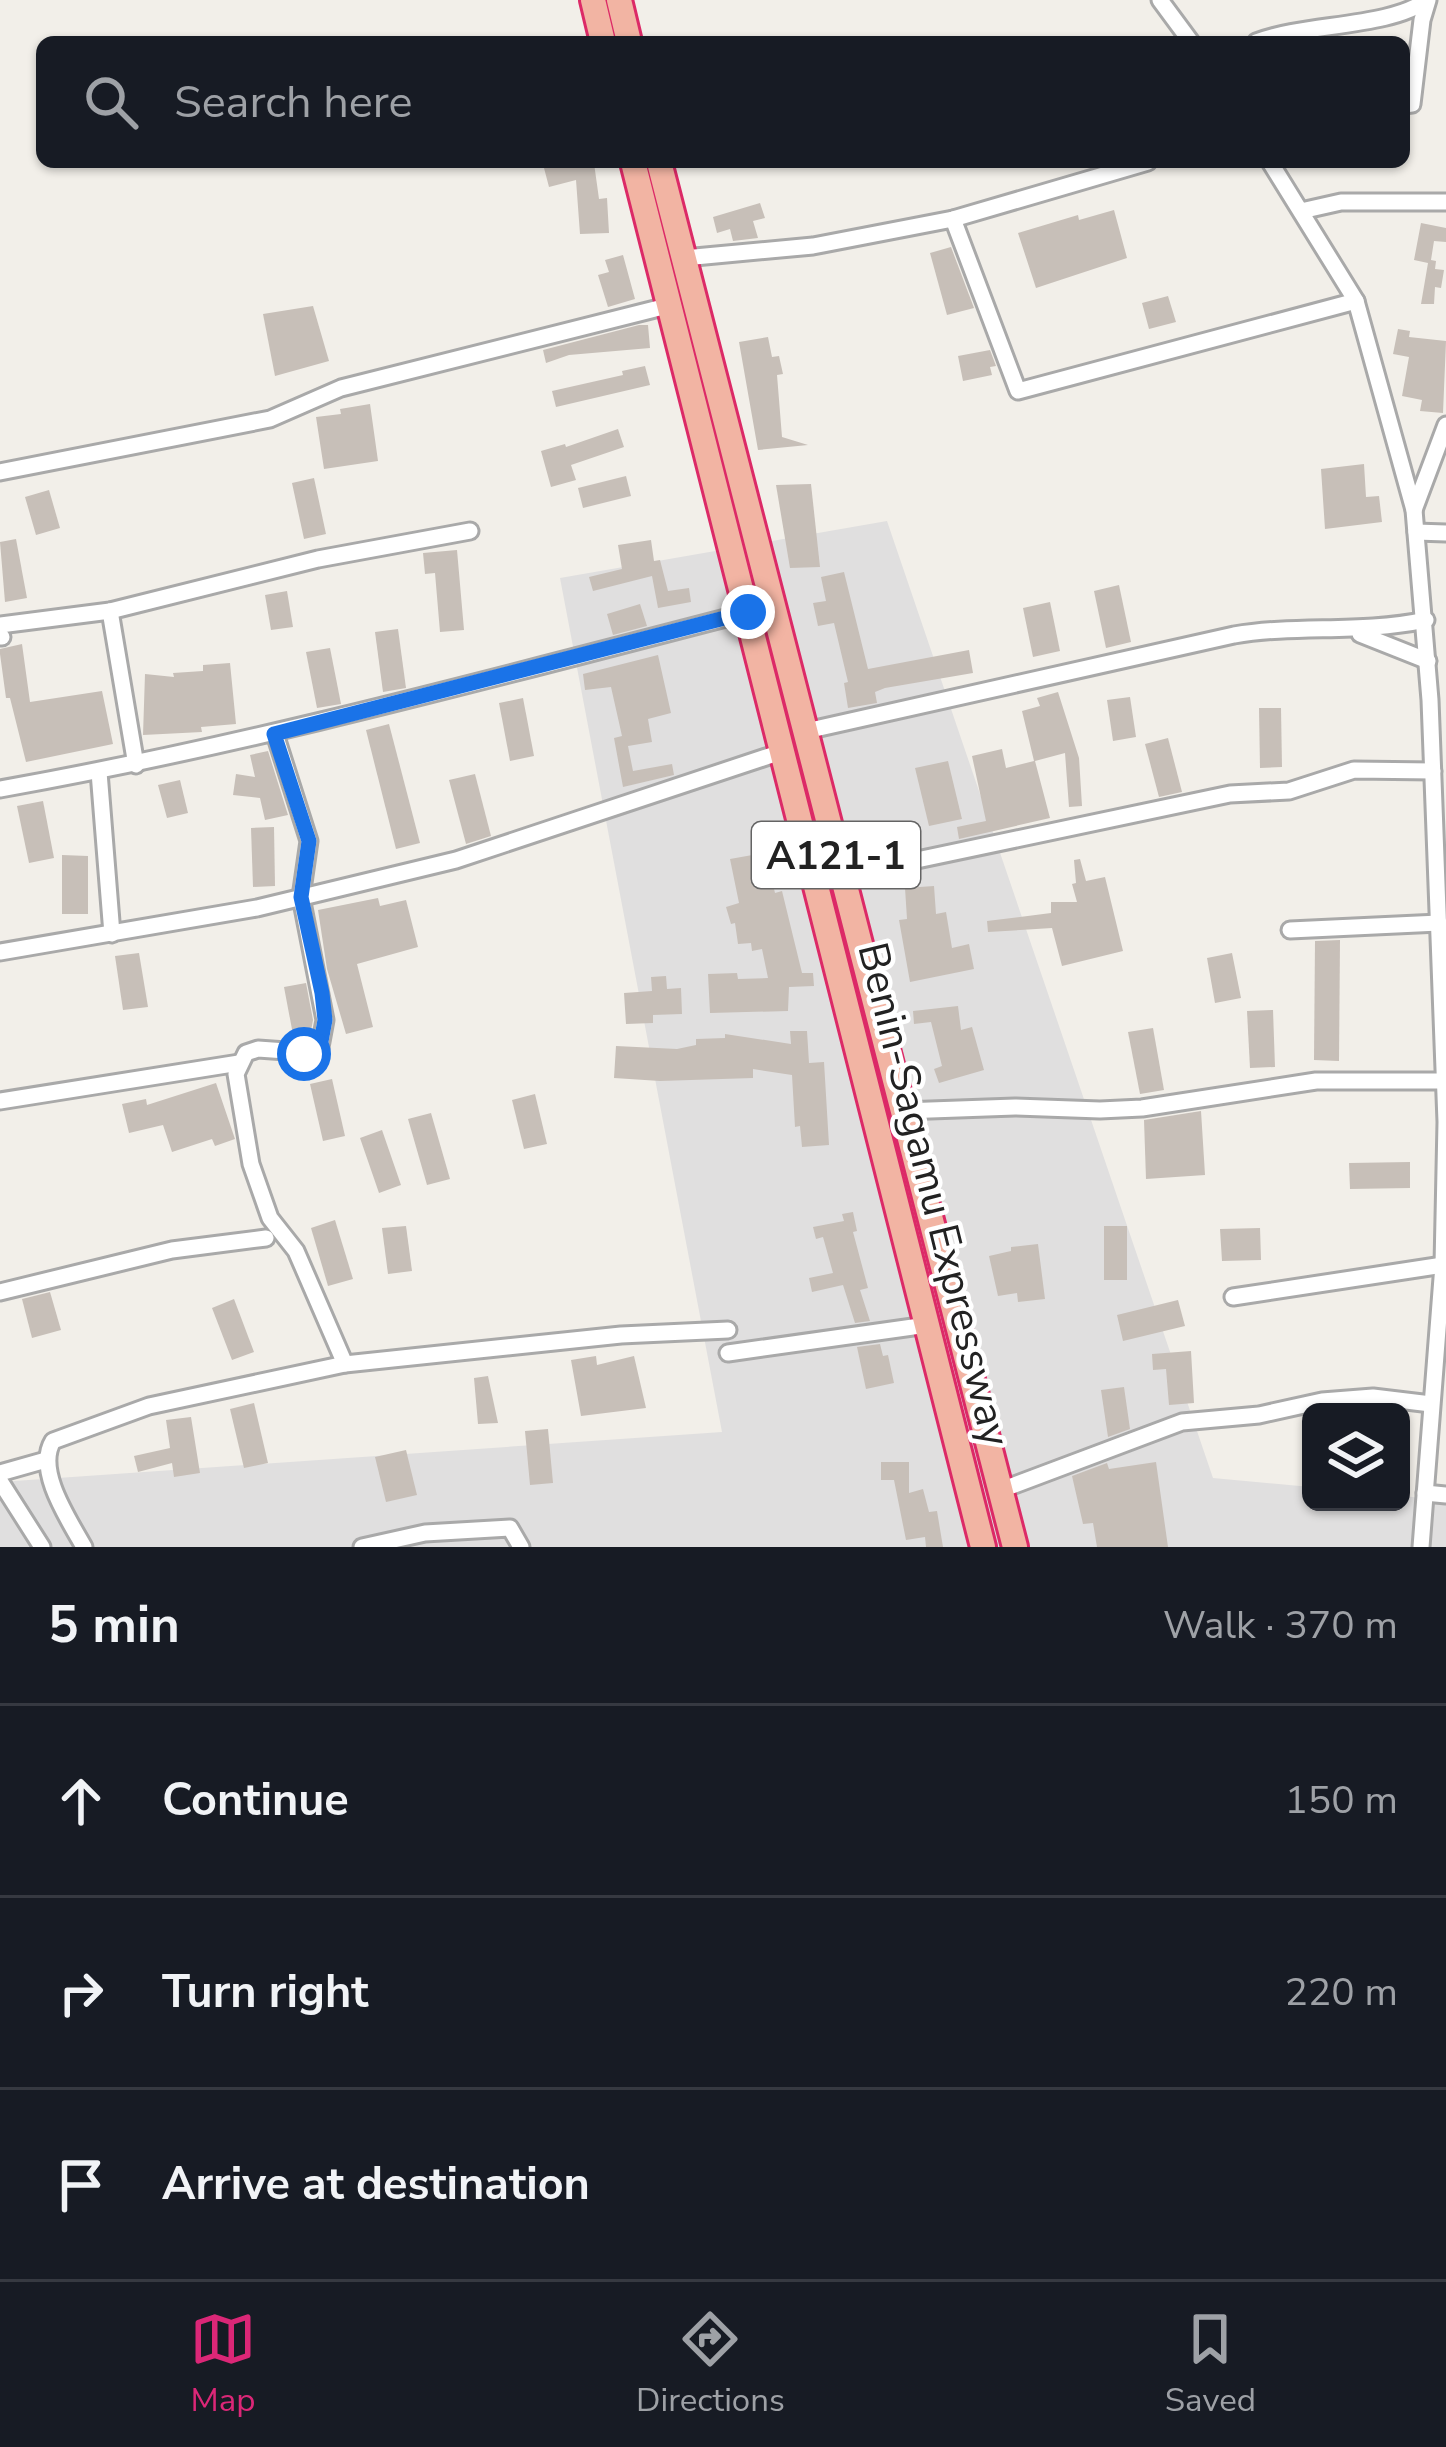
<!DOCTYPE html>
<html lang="en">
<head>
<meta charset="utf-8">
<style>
	body { margin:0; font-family:"Nunito Sans",sans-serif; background:#20242c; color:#f1f3f6 }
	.controls { position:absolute; right:36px; bottom:36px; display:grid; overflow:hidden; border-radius:18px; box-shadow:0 3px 9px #0004 }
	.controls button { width:108px; height:108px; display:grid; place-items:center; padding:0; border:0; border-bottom:3px solid #363941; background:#171b24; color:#f1f3f6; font:60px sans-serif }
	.stop { position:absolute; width:36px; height:36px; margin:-27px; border:9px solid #1a73e8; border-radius:50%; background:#fff }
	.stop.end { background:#1a73e8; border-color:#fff; box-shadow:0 3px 12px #0008 }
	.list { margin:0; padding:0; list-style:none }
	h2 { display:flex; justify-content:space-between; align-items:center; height:156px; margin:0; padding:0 48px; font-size:51px }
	h2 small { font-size:39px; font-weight:400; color:#9ea1a6 }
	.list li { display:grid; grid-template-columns:78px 1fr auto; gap:36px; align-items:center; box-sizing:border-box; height:192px; padding:0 48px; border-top:3px solid #363941 }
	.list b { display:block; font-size:45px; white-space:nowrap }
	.list em { font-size:39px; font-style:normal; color:#9ea1a6 }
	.icon { flex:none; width:66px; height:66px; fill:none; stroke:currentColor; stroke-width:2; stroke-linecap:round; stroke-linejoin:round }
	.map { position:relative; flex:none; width:1446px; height:1547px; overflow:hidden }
	.search { position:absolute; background:#171b24; box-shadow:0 3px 9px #0004; left:36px; right:36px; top:36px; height:132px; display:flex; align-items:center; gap:30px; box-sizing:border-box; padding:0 42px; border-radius:18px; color:#9ea1a6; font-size:45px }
	.sheet { height:732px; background:#171b24 }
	nav { display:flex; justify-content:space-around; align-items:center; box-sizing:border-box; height:168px; border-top:3px solid #363941; background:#171b24; font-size:33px; color:#9ea1a6 }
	nav a { display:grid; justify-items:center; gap:6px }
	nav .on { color:#db2777 }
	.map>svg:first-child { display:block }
	.residential { fill:#e0dfdf }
	.building { fill:#c7bfb8 }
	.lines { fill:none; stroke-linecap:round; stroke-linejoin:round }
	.minor-casing { stroke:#a9a9a9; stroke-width:21 }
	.trunk-casing { stroke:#dc2a67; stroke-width:30 }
	.minor { stroke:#fff; stroke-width:15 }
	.trunk { stroke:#f2b4a3; stroke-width:24 }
	.route { stroke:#1a73e8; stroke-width:15 }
	.labels { text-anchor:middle; stroke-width:9; stroke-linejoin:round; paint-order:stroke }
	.shield { fill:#fff; stroke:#646464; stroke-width:3 }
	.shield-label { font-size:39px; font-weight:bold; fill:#222 }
	.street-label { font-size:42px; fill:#222; stroke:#fff }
</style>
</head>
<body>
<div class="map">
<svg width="1446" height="1547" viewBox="0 0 1446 1547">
	<rect width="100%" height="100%" fill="#f2efe9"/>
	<polygon class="residential" points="887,521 1213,1478 1311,1487 1311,1502 1401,1502 1401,1496 1446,1500 1446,1547 0,1547 0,1482 722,1432 560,578"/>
	<g class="building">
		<polygon points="594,163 599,199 607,198 609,233 580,234 576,180 549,187 544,168"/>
		<polygon points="760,203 765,218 753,221 758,238 733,241 730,229 717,233 713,217"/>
		<polygon points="1114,210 1127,258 1036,288 1018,233 1078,215 1079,220"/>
		<polygon points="1421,223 1446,228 1446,242 1434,241 1431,260 1436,261 1435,269 1444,270 1441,288 1435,287 1434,304 1421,304 1428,263 1414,260"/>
		<polygon points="951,247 974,308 947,315 930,253"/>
		<polygon points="623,255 635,299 608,307 598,275 609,272 605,260"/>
		<polygon points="1168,296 1176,322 1149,329 1142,303"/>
		<polygon points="313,306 329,361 275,376 263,314"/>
		<polygon points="639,325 648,325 650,348 569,355 546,363 543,350"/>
		<polygon points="1398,329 1410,331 1409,337 1446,341 1443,413 1420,411 1422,400 1402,396 1409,357 1393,354"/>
		<polygon points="768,337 772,357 779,356 783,374 777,375 782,437 808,445 758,450 739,342"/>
		<polygon points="990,350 996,366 990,367 992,375 963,381 958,356"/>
		<polygon points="645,366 650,385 556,407 552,391 623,375 622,371"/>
		<polygon points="370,404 378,461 324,469 316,417 341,414 340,409"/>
		<polygon points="618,429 624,447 571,465 576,480 551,487 541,451 565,444 566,447"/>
		<polygon points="1364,464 1366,497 1379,496 1382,522 1325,529 1321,469"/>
		<polygon points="626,476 631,496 583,508 578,488"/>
		<polygon points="314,478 326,534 304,539 292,483"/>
		<polygon points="811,484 820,567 790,568 776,485"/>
		<polygon points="49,490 60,528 36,535 25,497"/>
		<polygon points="16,539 27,598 5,602 0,542"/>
		<polygon points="651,540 654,561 660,560 668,591 689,588 691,602 658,608 652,576 593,591 589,577 622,569 618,545"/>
		<polygon points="457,550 464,630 440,632 435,573 425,574 423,553"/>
		<polygon points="844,572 868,669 969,650 973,673 885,688 875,692 877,703 848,708 844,683 848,682 834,623 818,626 813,603 826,601 821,577"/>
		<polygon points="1119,585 1131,642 1106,648 1094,591"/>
		<polygon points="287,591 293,627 271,630 265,595"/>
		<polygon points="1050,602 1060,651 1033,657 1023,608"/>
		<polygon points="640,604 647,626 613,635 607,614"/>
		<polygon points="398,629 406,688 383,692 375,632"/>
		<polygon points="22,644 30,702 102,691 113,744 26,762 10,698 6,698 0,654 0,649"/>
		<polygon points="330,648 341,704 317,708 306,652"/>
		<polygon points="658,655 671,713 648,719 652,742 628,746 633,771 672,764 674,775 623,787 614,738 622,736 611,687 585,690 583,674"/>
		<polygon points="230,663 236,724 201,727 202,732 143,735 145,674 174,677 173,673 203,671 203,665"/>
		<polygon points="1058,692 1079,758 1082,806 1069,807 1065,753 1035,761 1050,818 959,839 957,827 986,821 972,756 1002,749 1006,768 1034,761 1022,711 1040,706 1037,698"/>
		<polygon points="1130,697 1136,737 1113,741 1107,700"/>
		<polygon points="523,698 534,756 510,761 499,703"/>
		<polygon points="1259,708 1281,708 1282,767 1260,768"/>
		<polygon points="389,724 420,843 396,849 366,730"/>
		<polygon points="1168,738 1182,792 1159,797 1145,744"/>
		<polygon points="268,751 288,815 265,820 260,798 233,795 236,774 255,777 250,755"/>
		<polygon points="948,761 962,819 929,826 915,768"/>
		<polygon points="475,774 491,836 466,844 449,780"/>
		<polygon points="180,780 188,813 167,818 158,785"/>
		<polygon points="43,801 54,858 29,863 17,806"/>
		<polygon points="274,827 275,886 253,887 251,828"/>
		<polygon points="758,854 761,874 770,872 775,893 782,891 802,973 813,973 814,986 789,987 788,1011 710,1013 708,974 737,973 738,979 768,978 762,949 752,951 751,943 738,944 735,923 731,924 726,907 739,903 730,859"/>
		<polygon points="62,855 88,856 88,914 62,914"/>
		<polygon points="1080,859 1086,881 1105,877 1123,951 1062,966 1052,928 988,932 987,921 1051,913 1051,902 1077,902 1072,884 1076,883 1074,860"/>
		<polygon points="934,886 936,914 946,912 952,948 969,944 974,969 910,982 899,920 907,919 905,888"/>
		<polygon points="378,898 380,906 406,900 418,947 357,964 373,1027 346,1034 327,969 318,910"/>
		<polygon points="1340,940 1339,1061 1314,1060 1315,941"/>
		<polygon points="139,953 148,1007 123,1010 115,956"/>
		<polygon points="1232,953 1241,998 1215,1003 1207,958"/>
		<polygon points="666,976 667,989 681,988 682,1014 653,1015 653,1023 626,1024 624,993 652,991 651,977"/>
		<polygon points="306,983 313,1020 309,1041 294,1040 284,987"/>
		<polygon points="958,1006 961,1030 972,1027 984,1070 939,1083 934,1069 942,1066 931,1022 914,1024 913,1011"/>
		<polygon points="1273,1010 1275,1067 1250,1068 1247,1011"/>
		<polygon points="1153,1028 1164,1090 1140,1094 1128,1032"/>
		<polygon points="790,1031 807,1031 809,1063 824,1062 829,1145 802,1147 800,1126 795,1127 792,1075 753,1069 753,1078 660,1081 614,1078 616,1046 677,1049 696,1045 696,1039 725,1038 725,1034 791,1044"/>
		<polygon points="332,1079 345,1136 323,1141 310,1084"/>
		<polygon points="216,1083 235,1139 215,1146 212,1139 172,1152 163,1125 129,1133 122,1104 146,1099 147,1105"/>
		<polygon points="535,1094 547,1144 524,1149 512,1100"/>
		<polygon points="1201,1111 1205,1175 1146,1179 1144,1120"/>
		<polygon points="431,1113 450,1179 427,1185 408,1119"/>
		<polygon points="382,1130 401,1185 379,1193 360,1138"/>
		<polygon points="1410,1162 1410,1188 1350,1189 1349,1163"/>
		<polygon points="853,1212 857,1231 853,1232 868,1288 860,1290 870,1321 855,1323 843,1285 812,1292 809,1278 833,1273 823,1237 816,1239 813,1227 844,1221 842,1214"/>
		<polygon points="335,1220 353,1279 328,1286 311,1228"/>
		<polygon points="406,1226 412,1271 388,1274 382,1228"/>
		<rect x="1104" y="1226" width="23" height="54"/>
		<polygon points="1260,1228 1261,1260 1222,1261 1220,1229"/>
		<polygon points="1038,1244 1045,1299 1018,1302 1017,1293 998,1296 989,1256 1011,1251 1011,1247"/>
		<polygon points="50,1292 61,1330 32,1338 22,1299"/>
		<polygon points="234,1299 254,1352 232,1360 212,1308"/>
		<polygon points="1178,1300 1185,1326 1123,1341 1117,1315"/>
		<polygon points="880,1344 883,1356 888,1355 894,1383 866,1389 857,1347"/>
		<polygon points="1191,1351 1194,1403 1169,1405 1166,1369 1153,1370 1152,1354"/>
		<polygon points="596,1356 597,1365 634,1356 646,1408 581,1416 571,1360"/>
		<polygon points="488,1376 498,1423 478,1424 474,1378"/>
		<polygon points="1124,1387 1130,1429 1108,1437 1101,1390"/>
		<polygon points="254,1403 268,1463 244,1468 230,1409"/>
		<polygon points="191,1417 200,1473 174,1477 172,1463 138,1472 134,1456 170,1448 166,1420"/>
		<polygon points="548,1429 553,1483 530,1485 525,1431"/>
		<polygon points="406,1450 417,1495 386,1502 375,1457"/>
		<polygon points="881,1462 909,1462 909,1493 923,1489 929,1512 937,1511 943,1547 926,1547 925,1537 906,1540 894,1480 881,1480"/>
		<polygon points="1156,1462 1168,1547 1097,1547 1093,1523 1083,1524 1072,1476 1107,1463 1109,1469"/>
	</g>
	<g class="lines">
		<defs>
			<g id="minor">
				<polyline points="1160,0 1191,42"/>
				<path d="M1256,42C1305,23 1389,28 1427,0"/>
				<polyline points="1404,105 1412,104 1422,20 1428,0"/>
				<polyline points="1270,162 1356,301 1414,510 1430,700 1446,1122 1443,1265 1421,1547"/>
				<polyline points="1301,211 1341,202 1446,202"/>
				<polyline points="953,219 1018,391 1356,301"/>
				<polyline points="684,258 813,246 953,219 1148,162"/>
				<polyline points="0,472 270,419 341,388 667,306"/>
				<polyline points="1414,510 1446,425"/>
				<polyline points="1416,532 1446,533"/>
				<polyline points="110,611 136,765"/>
				<polyline points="0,625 110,611 318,559 470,531"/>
				<polyline points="1360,634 1428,661"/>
				<polyline points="0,637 2,637"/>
				<path d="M806,731L1234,635C1299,624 1358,634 1426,620"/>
				<polyline points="99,772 112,934"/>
				<path d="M0,789C253,744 500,676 749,612"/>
				<polyline points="841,876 1230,794 1289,791 1354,770 1433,771"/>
				<polyline points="1290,930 1439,923"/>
				<polyline points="0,952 257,908 456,860 784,751"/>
				<polyline points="0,1101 239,1063"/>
				<polyline points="902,1111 1015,1107 1100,1110 1142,1108 1316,1081 1444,1081"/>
				<polyline points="0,1292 172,1250 266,1238"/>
				<polyline points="1233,1297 1443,1265"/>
				<polyline points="728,1353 927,1325"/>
				<polyline points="345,1364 621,1335 728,1330"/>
				<polyline points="0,1473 46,1460"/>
				<polyline points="0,1481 42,1547"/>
				<polyline points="1001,1490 1182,1422 1259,1415 1322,1401 1373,1397 1431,1404"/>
				<polyline points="1425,1493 1446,1495"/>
				<path d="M84,1547C69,1520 35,1470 53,1441L149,1406L345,1364L296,1251L270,1218L251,1164L236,1074L246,1053L258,1049L314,1053L320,1047L325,1020L301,897L309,841L275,734"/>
				<polyline points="362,1547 425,1533 510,1528 521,1547"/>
			</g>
			<g id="trunk">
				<polyline points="593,0 603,42"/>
				<polyline points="619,0 629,42"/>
				<polyline points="633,162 983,1547"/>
				<polyline points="659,162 1015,1547"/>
			</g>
		</defs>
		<use href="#minor" class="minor-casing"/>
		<use href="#trunk" class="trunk-casing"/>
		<use href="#minor" class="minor"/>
		<use href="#trunk" class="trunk"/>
	</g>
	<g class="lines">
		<polyline class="route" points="304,1054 320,1047 325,1020 322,993 301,897 309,841 274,734 748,612"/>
	</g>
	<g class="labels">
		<rect class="shield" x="752" y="822" width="168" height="66" rx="9"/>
		<g class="shield-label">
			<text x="836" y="869">A121-1</text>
		</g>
		<g class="street-label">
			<text transform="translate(935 1194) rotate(76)" y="15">Benin-Sagamu Expressway</text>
		</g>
	</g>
</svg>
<div class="controls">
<button><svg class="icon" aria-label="layers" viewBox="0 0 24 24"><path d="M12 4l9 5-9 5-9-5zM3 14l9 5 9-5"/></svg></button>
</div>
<div class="stop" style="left:304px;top:1054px"></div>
<div class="stop end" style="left:748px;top:612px"></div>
<div class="search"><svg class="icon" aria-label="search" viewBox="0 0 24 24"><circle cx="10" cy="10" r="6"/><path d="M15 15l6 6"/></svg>Search here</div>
</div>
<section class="sheet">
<h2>5 min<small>Walk · 370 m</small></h2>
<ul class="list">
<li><svg class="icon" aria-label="ahead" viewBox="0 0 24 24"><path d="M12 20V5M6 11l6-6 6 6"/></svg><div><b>Continue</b></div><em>150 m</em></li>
<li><svg class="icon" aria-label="right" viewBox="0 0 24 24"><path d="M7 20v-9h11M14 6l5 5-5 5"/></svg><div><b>Turn right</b></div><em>220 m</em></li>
<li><svg class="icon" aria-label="arrive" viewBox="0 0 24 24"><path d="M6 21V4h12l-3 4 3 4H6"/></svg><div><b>Arrive at destination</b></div></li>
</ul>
</section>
<nav>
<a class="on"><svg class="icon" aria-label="map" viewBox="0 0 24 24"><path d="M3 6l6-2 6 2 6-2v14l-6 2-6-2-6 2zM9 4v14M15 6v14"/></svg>Map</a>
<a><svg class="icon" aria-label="directions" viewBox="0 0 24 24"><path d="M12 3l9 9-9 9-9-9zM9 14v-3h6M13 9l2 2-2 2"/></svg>Directions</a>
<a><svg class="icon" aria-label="saved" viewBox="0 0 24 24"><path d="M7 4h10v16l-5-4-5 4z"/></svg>Saved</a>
</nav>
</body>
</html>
